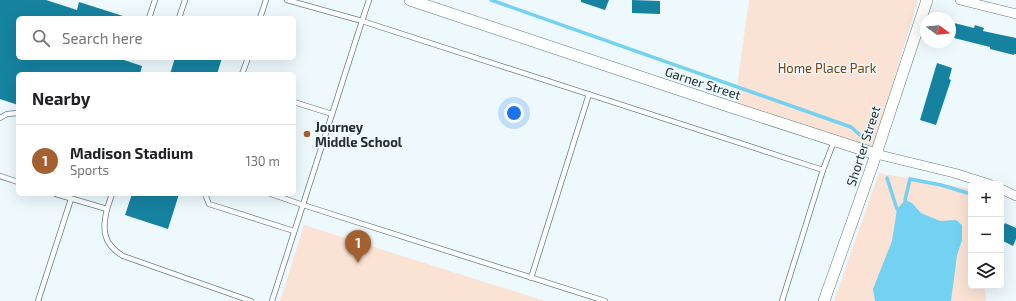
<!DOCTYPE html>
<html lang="en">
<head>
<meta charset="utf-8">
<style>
	body { margin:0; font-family:"Exo 2",sans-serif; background:#f2f2f2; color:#202124 }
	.controls { position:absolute; right:12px; bottom:12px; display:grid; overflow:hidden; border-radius:6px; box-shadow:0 4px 16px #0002 }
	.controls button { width:36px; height:36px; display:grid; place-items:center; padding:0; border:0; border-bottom:1px solid #e0e0e0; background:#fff; color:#202124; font:20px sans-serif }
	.compass { position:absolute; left:920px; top:12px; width:36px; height:36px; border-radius:50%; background:#fff; box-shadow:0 4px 16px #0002; rotate:106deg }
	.you { position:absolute; left:514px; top:113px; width:14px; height:14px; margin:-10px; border:3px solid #fff; border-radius:50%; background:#1a73e8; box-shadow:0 0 0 6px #1a73e833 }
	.badge { display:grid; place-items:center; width:26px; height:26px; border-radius:50%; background:#a4612f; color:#fff; font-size:13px; font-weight:700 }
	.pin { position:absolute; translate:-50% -33px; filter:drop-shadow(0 1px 2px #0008) }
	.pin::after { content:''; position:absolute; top:21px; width:14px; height:12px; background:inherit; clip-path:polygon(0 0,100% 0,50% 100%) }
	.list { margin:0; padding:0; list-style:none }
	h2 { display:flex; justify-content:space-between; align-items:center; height:52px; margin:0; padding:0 16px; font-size:17px }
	h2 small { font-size:13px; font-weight:400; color:#757577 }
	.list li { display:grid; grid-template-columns:26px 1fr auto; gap:12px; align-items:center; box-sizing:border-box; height:72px; padding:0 16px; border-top:1px solid #e0e0e0 }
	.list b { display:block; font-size:15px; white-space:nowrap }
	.list p { margin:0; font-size:13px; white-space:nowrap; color:#757577 }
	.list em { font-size:13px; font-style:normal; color:#757577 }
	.icon { flex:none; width:22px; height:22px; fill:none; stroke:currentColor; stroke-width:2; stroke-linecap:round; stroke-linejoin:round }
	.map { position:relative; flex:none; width:1016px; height:301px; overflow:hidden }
	.search { position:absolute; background:#fff; box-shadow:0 4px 16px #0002; left:16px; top:16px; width:280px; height:44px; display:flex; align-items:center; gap:10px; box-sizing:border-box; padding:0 14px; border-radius:6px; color:#757577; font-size:15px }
	.panel { position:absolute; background:#fff; box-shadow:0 4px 16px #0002; left:16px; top:72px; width:280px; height:124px; border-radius:6px }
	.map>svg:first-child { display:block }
	.green { fill:#fae3d4 }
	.water { fill:#73d1f1 }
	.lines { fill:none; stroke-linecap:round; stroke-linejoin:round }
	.stream { stroke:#73d1f1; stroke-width:3.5 }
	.building { fill:#1583a0 }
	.service-casing { stroke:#627d86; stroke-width:6 }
	.minor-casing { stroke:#627d86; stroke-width:10 }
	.tertiary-casing { stroke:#627d86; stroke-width:12 }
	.service { stroke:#fff; stroke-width:4.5 }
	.minor { stroke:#fff; stroke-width:9 }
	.tertiary { stroke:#fff; stroke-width:11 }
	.poi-dot { fill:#a4612f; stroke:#edf9fd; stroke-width:1.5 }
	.labels { text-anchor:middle; stroke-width:3; stroke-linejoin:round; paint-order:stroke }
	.park-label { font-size:13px; fill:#7d400a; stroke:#edf9fd }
	.street-label { font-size:13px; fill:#232e32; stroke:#edf9fd }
	.poi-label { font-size:13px; font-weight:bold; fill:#232e32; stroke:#edf9fd; text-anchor:start }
</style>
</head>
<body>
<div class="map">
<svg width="1016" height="301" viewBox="0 0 1016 301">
	<rect width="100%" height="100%" fill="#edf9fd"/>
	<g class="green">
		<polygon points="749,0 918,0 874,145 869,152 734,108"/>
		<polygon points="879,173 971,189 971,286 988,286 985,290 986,301 834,301"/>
		<polygon points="304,225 545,301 280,301"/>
	</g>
	<polygon class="water" points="905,200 912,203 921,213 940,221 956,220 962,225 962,240 957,255 951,301 875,301 873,289 892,241 897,209"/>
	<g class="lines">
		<g class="stream">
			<polyline points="491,0 851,127 860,135"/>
			<polyline points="887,178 897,209"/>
			<polyline points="905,200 910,179 941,185 971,194"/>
		</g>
	</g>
	<g class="building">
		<polygon points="0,0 46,0 77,10 79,2 123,16 123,18 18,18 18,58 118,58 142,66 140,74 18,74 18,105 0,99"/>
		<polygon points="581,0 609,0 605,10 581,2"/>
		<polygon points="632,0 660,1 660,14 632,13"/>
		<polygon points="950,22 974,28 975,25 984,28 983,31 1016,38 1016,54 1014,54 1014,55 990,49 990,47 950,37"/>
		<polygon points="175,58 222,58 217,74 170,74"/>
		<polygon points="937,63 952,68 949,79 951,80 936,125 920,120"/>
		<polygon points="132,194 179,194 168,229 125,215"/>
		<polygon points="1005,223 1016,228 1016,239 1013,246 1001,240 1001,232"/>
	</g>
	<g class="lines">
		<defs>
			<g id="service">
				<polyline points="287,0 362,21 369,0"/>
				<polyline points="149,18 155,0"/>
				<polyline points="179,18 185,0"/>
				<polyline points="260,18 266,0"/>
				<polyline points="242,74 248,58"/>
				<polyline points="294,102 332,114"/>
				<polyline points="0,118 7,114 18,113"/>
				<polyline points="823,170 834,141"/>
				<polyline points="0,176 18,182"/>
				<polyline points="56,194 107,209 112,194"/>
				<polyline points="205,194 209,204 294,231"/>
				<polyline points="271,194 303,205 605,301"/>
				<path d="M107,209C102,230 103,244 123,256L251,301"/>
				<polyline points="531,278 589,94"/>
				<polyline points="38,301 71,199"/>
				<polyline points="272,301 362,21 823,170 782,301"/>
			</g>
			<g id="minor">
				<polyline points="960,0 1016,14"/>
				<polyline points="876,154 954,173 989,184"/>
				<polyline points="1001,189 1016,196"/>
			</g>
			<g id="tertiary">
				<polyline points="410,0 734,108 876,154"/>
				<polyline points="824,301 872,166 927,0"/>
			</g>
		</defs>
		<use href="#service" class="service-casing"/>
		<use href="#minor" class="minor-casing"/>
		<use href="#tertiary" class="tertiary-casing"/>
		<use href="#service" class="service"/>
		<use href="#minor" class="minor"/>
		<use href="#tertiary" class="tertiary"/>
	</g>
	<circle class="poi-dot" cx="307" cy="134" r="4"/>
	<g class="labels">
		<g class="park-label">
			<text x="827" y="73">Home Place Park</text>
		</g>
		<g class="street-label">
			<text transform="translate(703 83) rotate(18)" y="5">Garner Street</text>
			<text transform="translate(863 146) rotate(-72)" y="5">Shorter Street</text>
		</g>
		<g class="poi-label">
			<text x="315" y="132">Journey<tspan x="315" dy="15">Middle School</tspan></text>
		</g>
	</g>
</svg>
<div class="controls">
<button>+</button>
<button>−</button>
<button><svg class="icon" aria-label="layers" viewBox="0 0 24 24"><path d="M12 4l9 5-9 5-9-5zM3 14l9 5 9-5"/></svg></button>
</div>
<svg class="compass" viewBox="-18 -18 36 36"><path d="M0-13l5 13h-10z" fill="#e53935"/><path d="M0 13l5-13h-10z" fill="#757577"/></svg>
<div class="you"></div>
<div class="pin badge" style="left:358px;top:263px">1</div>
<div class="search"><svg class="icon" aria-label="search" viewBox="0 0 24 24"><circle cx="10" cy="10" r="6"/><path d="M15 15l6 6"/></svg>Search here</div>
<section class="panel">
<h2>Nearby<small></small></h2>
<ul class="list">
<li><span class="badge">1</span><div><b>Madison Stadium</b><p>Sports</p></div><em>130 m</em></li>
</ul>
</section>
</div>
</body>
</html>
